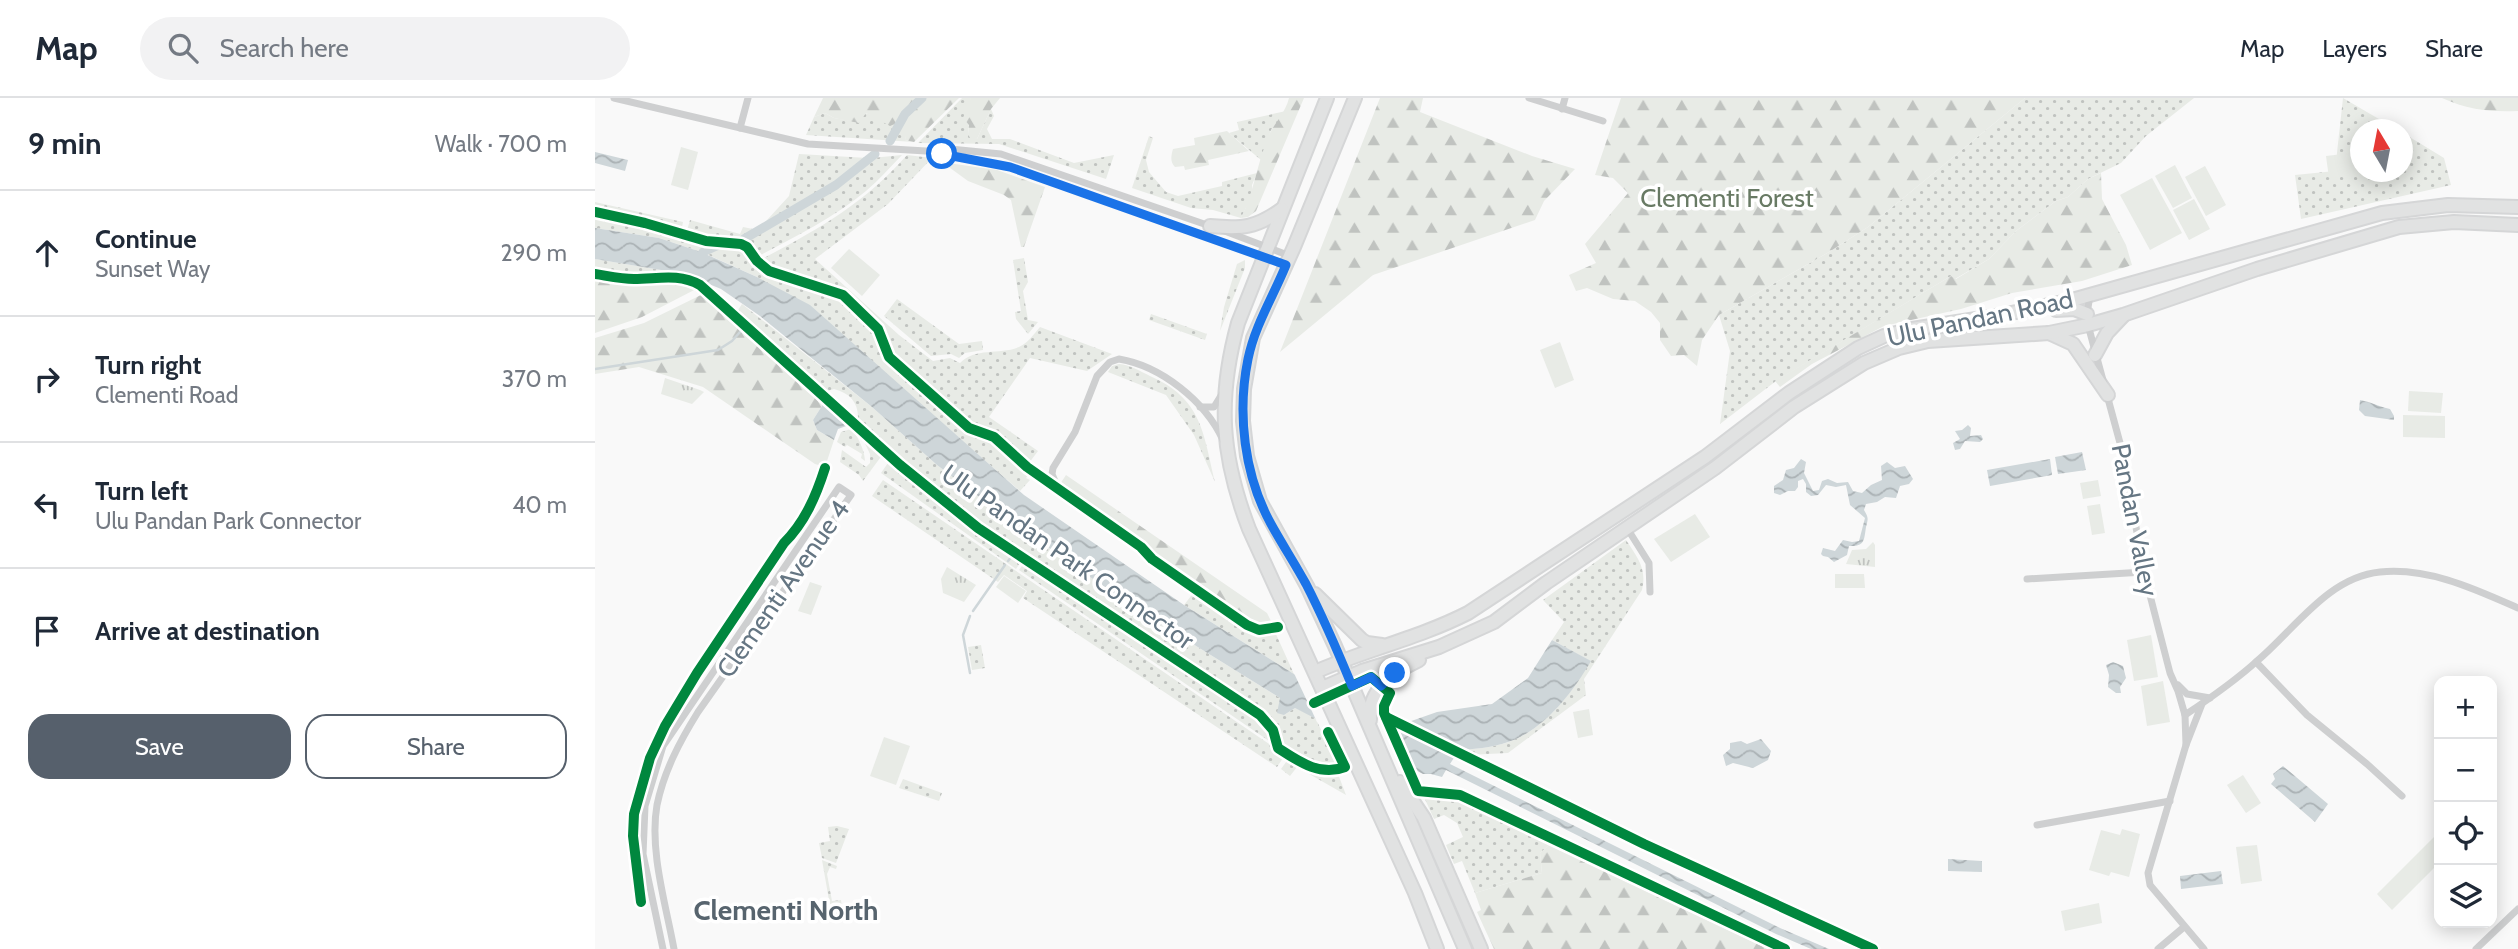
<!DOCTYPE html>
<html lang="en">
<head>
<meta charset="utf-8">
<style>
	body { margin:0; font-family:Cabin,sans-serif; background:#f2f2f3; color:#1f2937 }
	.controls { position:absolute; right:21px; bottom:21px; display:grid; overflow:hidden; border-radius:14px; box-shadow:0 4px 18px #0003 }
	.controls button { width:63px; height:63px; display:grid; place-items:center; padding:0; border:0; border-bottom:2px solid #e0e1e3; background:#fff; color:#1f2937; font:35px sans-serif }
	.compass { position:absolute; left:1755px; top:21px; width:63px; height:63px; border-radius:50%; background:#fff; box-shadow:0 4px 18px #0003; rotate:350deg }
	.stop { position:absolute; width:21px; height:21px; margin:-16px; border:5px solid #1a73e8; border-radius:50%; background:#fff }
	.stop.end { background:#1a73e8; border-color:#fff; box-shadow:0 2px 7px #0008 }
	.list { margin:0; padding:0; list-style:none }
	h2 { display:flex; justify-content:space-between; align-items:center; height:91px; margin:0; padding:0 28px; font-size:30px }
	h2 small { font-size:23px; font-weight:400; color:#747a83 }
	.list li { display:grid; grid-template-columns:46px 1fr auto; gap:21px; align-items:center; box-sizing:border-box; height:126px; padding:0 28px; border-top:2px solid #e0e1e3 }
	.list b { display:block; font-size:26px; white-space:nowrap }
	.list p { margin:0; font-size:23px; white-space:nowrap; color:#747a83 }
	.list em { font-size:23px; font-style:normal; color:#747a83 }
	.actions { display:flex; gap:14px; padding:21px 28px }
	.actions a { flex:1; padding:16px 0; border:2px solid #56606c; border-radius:21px; text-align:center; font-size:24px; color:#56606c }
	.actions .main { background:#56606c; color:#fff }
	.icon { flex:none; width:38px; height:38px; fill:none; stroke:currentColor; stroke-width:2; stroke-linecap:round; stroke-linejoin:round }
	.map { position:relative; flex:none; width:1923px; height:851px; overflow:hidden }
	header { display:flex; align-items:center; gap:42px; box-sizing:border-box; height:98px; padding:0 35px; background:#fff; border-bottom:2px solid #e0e1e3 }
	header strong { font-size:33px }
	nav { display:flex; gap:38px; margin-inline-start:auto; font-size:24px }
	.search { width:490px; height:63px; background:#f2f2f3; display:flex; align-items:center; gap:18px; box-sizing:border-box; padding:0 24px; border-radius:38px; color:#747a83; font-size:26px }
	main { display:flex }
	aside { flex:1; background:#fff }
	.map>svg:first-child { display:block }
	.grass { fill:url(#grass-dots) }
	.forest { fill:url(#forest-firs) }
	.park { fill:url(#park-tufts) }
	.pitch { fill:#e8ebe6 }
	.water { fill:url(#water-waves) }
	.pier { fill:#f9f9f9 }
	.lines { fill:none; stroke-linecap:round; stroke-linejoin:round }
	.stream { stroke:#ced6d9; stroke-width:2.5 }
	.canal { stroke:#ced6d9; stroke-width:9 }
	.primary-casing { stroke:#d5d6d7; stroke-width:16 }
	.street { stroke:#cecfd0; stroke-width:7 }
	.primary { stroke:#e1e2e2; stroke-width:12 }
	.cycleway-casing { stroke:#fff; stroke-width:15 }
	.cycleway { stroke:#00873e; stroke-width:10 }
	.route { stroke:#1a73e8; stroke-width:9 }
	.labels { text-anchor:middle; stroke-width:7; stroke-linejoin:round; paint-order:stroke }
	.park-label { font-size:26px; fill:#687a64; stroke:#fff }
	.street-label { font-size:26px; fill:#657683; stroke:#fff }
	.neighbourhood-label { font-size:28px; font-weight:bold; fill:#57646e; stroke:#fff }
</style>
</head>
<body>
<header>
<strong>Map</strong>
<div class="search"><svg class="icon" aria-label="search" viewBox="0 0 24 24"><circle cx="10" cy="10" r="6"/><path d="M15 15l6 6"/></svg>Search here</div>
<nav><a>Map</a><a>Layers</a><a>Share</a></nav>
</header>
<main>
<aside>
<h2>9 min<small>Walk · 700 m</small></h2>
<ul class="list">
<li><svg class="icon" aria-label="ahead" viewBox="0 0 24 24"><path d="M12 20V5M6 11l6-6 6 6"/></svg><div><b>Continue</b><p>Sunset Way</p></div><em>290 m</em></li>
<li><svg class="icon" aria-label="right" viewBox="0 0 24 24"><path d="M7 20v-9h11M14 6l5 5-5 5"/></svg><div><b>Turn right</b><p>Clementi Road</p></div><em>370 m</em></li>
<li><svg class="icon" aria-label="left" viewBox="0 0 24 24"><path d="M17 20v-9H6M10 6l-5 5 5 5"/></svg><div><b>Turn left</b><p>Ulu Pandan Park Connector</p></div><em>40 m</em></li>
<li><svg class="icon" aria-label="arrive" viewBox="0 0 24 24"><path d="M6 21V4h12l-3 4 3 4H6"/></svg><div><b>Arrive at destination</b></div></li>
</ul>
<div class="actions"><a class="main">Save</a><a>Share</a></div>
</aside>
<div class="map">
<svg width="1923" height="851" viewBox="0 0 1923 851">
	<defs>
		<pattern id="grass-dots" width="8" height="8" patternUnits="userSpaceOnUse" patternTransform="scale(1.75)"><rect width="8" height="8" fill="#e8ebe6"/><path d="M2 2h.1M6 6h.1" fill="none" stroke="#c0c3c0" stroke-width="1.8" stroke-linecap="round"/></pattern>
		<pattern id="forest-firs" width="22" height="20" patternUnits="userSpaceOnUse" patternTransform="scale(1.75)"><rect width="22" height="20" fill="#e8ebe6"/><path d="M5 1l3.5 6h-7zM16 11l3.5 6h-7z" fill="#c0c3c0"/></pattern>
		<pattern id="park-tufts" width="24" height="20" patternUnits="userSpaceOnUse" patternTransform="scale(1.75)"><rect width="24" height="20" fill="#e8ebe6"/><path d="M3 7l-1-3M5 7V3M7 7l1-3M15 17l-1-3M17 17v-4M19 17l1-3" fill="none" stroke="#c0c3c0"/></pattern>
		<pattern id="water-waves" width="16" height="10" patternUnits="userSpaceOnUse" patternTransform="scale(1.75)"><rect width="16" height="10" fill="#ced6d9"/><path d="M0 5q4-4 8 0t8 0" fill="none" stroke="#abb2b5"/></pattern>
	</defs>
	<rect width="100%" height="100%" fill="#f9f9f9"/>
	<g class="grass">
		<polygon points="367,0 376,0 373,36 382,41 396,11 399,18 392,31 397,41 415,41 479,65 519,57 511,81 404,46 323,45"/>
		<polygon points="1430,0 1599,0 1551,38 1526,65 1493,81 1473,99 1461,103 1421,133 1394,161 1360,181 1356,178 1181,283 1125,326 1135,253 1124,217 1234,154 1273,129"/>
		<polygon points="1748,0 1801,31 1766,32 1766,74 1808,74 1808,35 1849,60 1856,87 1706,121 1700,77 1740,73"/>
		<polygon points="691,13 676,32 666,62 634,35 644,32 642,24"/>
		<polygon points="230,15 239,20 264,24 270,15 302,24 312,34 310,42 319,44 211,37 219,19"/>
		<polygon points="554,38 558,40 551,62 554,74 571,94 583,98 627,88 627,84 662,75 657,87 657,97 646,120 618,112 596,110 537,90"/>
		<polygon points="204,56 273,60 240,86 149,140 125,142 91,136 95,122 145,136 148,129 163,132 194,98"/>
		<path d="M307,57C295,69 284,82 271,93C239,120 199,139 162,159L150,144L243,88L277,60Z"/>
		<path d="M312,57L337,60L293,106L220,161L304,237L338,263L355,260L365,265C380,249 405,257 424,249C433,245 438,237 445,229L517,256L492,273L435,260L394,319L443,353L434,365L401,336L376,328L298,259L281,225L249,195L175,171L165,162C222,132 269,106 312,57Z"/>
		<polygon points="0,104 88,124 86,134 51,122 0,111"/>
		<polygon points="0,117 123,146 106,154 64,140 0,130"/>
		<polygon points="138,146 151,151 162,167 174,176 247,201 280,232 293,262 377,335 397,342 434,376 431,380 435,382 425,393 341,320 162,179 109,155"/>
		<polygon points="429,160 433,184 428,193 433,222 443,224 433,236 421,221 420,214 426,213 418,162"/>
		<path d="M0,161L90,176C59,177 31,178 0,173Z"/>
		<polygon points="650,162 650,170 625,233 629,209 642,166"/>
		<polygon points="302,201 364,246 387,243 388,252 370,255 364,260 356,256 336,258 289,218"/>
		<path d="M147,206L277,309L342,367L424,429L535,507L685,600L689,617L700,610L720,619L743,668C723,672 702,658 685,648L678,626L666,616L385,428L308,364L263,322C264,305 255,295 239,291L229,294L141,215Z"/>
		<polygon points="556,216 612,236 610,242 554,222"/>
		<path d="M524,266C535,267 545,273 555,278C607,301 608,334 620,384L599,337L571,297L513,274L517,268Z"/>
		<path d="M256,331C263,337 270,354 270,363L266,360L267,356L252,347L250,349L242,344L246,334Z"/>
		<polygon points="265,335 288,356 268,383 264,377 245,364 247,352 271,369 275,365 275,356"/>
		<polygon points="295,362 382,433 427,462 421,471 286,375"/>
		<polygon points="288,382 690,657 682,669 428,500 432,493 409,477 403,484 277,398"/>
		<path d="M1031,442C1043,460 1052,471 1047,492L989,581L991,597L913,655L872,657L864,652C878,651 893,650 907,646C946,636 977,596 995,563L957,542L969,524L948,502Z"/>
		<polygon points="430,464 663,619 673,628 680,647 424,472"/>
		<path d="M599,494C623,513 647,539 680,534L699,576L589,507Z"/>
		<polygon points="386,547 390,570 377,572 373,549"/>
		<polygon points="694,660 720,673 743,676 751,697 702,669 695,678 686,671"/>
		<polygon points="308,681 347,695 344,703 304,690"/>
		<polygon points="828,697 864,702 954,747 945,755 947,775 880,795 867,763 859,766 851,747 868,739 862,725 849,717 839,721"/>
		<polygon points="242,728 254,731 241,765 227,760 224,745 235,743 233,729"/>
		<polygon points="227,762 242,768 241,771 235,769 232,776 237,803 246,802 249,823 238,825"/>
	</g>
	<g class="forest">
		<polygon points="228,0 364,0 319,44 310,42 311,34 302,25 295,28 271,15 264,25 239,20 230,15 219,19"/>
		<polygon points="376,0 405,0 396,11 382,41 375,40 373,36 374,27 368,20"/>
		<path d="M694,0H709L661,113L653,119L646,120C659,94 662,66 673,39C679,25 690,16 694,0Z"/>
		<polygon points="785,0 828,0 825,14 937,58 980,71 949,103 940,122 778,177 685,254"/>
		<polygon points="1026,0 1430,0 1273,129 1234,154 1124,217 1107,242 1102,268 1089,257 1076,258 1065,242 1065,225 1056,214 1040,203 1018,201 992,190 981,193 974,177 1001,165 990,146 1033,95 1018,80 1000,77"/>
		<path d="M1847,0H1923V13C1894,14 1874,12 1847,0Z"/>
		<path d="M632,33L654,53L613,62L614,67L590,72L589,68L580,69C575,64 576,58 578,51L600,47L599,40Z"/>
		<polygon points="353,65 402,72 450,89 429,149 426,149 416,102 409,97 373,83 351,67"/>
		<polygon points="1506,75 1507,101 1531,147 1537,167 1487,183 1417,195 1366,211 1289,228 1217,266 1185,289 1180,283 1356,178 1361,181 1394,161 1421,133 1461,103 1473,99 1493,81"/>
		<polygon points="0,179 34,184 92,182 103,190 47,219 0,235"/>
		<polygon points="108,196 230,303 218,322 222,332 239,342 230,369 220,366 108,289 44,269 0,276 0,240 49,225"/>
		<polygon points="471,377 672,515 678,527 663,527 654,523 560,457 549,444 465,386"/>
		<polygon points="954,747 1173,851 899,851 882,814 886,812 880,795 947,775 945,755"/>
	</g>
	<g class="park">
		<polygon points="70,280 105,292 109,294 97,306 66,296"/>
		<polygon points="1278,444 1280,447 1280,469 1251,466 1257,452 1271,451"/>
		<polygon points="352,469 381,487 369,504 348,495 346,481"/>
	</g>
	<g class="pitch">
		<polygon points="86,49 103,54 93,92 76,87"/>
		<polygon points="1765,54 1766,74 1773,75 1734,80 1731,58"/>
		<polygon points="1580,67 1597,100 1578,110 1560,78"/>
		<polygon points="1610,68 1631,107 1611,118 1590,79"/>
		<polygon points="1557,80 1587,135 1555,152 1525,97"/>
		<polygon points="1599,101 1615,131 1594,142 1578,112"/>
		<polygon points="254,151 285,177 267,198 236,170"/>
		<polygon points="965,244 979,282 960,290 945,252"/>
		<polygon points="1814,293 1848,295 1846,315 1813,313"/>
		<polygon points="1808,317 1850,318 1850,340 1808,339"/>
		<polygon points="1503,382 1506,398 1488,401 1485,385"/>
		<polygon points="1505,406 1510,435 1497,437 1492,408"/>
		<polygon points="1100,416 1115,439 1076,464 1059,441"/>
		<polygon points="1240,476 1269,476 1270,490 1240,490"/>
		<polygon points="409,478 431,493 423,505 401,489"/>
		<polygon points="215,484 227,488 216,517 203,513"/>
		<polygon points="1556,537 1563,579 1539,583 1532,542"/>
		<polygon points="1568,583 1575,624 1552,628 1546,588"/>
		<polygon points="994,611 998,637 983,640 978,614"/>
		<polygon points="289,639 315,648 301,687 275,678"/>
		<polygon points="1648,677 1666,705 1651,715 1632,687"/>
		<polygon points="1527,731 1545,736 1534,779 1516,774 1514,778 1494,772 1506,732 1525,737"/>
		<polygon points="1844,734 1844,765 1797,812 1782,796"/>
		<polygon points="1662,747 1667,783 1646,786 1641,749"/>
		<polygon points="1504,805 1507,825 1470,833 1466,813"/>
	</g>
	<g class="water">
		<polygon points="0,54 33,62 30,73 0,65"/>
		<path d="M0,130L64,140L106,154L162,179L215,207L429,397L589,507L699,576L802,628L842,614L897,606L933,580L957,542L996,563C977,596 946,636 907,646C893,650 878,651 864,652L855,666L1185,830L1234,851H1216L1181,836L851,672L847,679L836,676H828L700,610L689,617L682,615L685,600L535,507L424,429L342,367L277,309L165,218L126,191L90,176L0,161Z"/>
		<path d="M1765,302C1777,304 1784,309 1795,311L1799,318V322L1770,318L1764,312Z"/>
		<polygon points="230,303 257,326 243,331 239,342 222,332 218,322"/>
		<polygon points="1373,327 1376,330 1375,338 1386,337 1388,341 1385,344 1370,343 1365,351 1360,352 1358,345 1365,341 1360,333 1367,332"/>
		<polygon points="1487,354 1491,372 1463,376 1460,359"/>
		<path d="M1206,361L1211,364L1209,375L1218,393L1224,392L1227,383L1233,381L1242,385L1253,384L1258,393L1267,395L1276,387L1287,382L1286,368L1292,364L1300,370L1310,368L1318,381L1314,386L1305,388L1301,400L1290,399L1282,404L1271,406L1269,412C1274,420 1273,421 1271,429C1269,442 1270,449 1254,448L1252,457L1239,464L1233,459L1228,458L1226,456L1228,450L1240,453L1248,442L1257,444L1264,443L1270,420L1255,407L1251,387L1241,389L1231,387L1223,397L1216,398L1211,394V386L1208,381L1203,383V389L1200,393H1193L1185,397L1179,395V388L1188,382L1191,372L1199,370Z"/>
		<polygon points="1455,361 1457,377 1395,388 1392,372"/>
		<polygon points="1518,564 1528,568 1531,580 1525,589 1526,595 1521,595 1513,589 1514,577 1511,567"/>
		<polygon points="1166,641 1176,653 1173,662 1158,670 1138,665 1131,668 1128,657 1135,651 1135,645 1146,643 1152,646"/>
		<polygon points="1688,668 1733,706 1720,724 1676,686 1680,681 1678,676"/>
		<polygon points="1353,761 1387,763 1387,774 1353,773"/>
		<polygon points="1626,773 1628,786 1586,791 1585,778"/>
	</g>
	<polygon class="pier" points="697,571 794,620 818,671 809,670 722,624"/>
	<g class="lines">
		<g class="stream">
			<polyline points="0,271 123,252 137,243 145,234"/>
			<polyline points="413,463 417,458"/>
			<polyline points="378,513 410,467"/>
			<polyline points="375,575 368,537 375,518"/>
		</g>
		<g class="canal">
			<polyline points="295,43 310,16 327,0"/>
			<polyline points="149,141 241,87 280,56"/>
			<polyline points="108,154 126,146"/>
		</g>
		<defs>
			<g id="primary">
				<path d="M732,0L643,225C622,301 626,358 654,431L820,795L842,851"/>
				<polyline points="760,0 699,149 658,240 649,291 648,323 652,358 665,403 712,488 740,548 870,851"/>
				<path d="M615,128C647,131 661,130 687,111"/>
				<polyline points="1461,212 1479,211 1492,216"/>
				<polyline points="1454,235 1478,246 1513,297"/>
				<polyline points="1500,257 1512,235 1528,218"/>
				<polyline points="720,496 767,542 772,545 787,547"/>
				<path d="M720,574C770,552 824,540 873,515L1110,359L1194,295L1263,250L1289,238L1317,231L1407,217L1477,202L1787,115L1853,107L1923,109"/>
				<polyline points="727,590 767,573 844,549 899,524 951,485 1120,370 1199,309 1269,265 1304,250 1333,243 1454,235 1493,227 1528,217 1662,171 1804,129 1859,124 1923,127"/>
				<path d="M775,622C773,591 799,574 824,562"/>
				<polyline points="805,684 829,720 886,851"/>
			</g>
		</defs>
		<use href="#primary" class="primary-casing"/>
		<g class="street">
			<polyline points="19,0 213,46 331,53 355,51 406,56 615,128"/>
			<polyline points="934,0 1008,23"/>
			<polyline points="967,11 970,0"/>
			<polyline points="145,30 153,0"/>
			<polyline points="342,55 415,69 691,167"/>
			<polyline points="627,132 695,158"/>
			<polyline points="1495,197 1492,216 1493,227 1528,356 1549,474 1575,575 1583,593 1590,617 1591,647"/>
			<polyline points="605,309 619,309 627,296"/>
			<path d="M628,342C610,303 566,268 524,261L515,264L502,278L480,334L458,370L457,376L462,388L547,448L558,460L641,518"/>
			<polyline points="1032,430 1054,465 1055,494"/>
			<polyline points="1432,481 1549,474"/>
			<polyline points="1661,564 1712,617 1772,666 1807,698"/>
			<polyline points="1583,587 1592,596 1615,600"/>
			<polyline points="1607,606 1591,647 1553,775 1555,787 1609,851"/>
			<path d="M1590,617C1614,601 1640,583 1662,563C1699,532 1733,479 1785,474C1833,469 1880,491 1923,510"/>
			<polyline points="1442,727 1575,703"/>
			<path d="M68,851L48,756L50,708L68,648L244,389L256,397L103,614C85,643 69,673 62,707C54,752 71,807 79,851"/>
			<polyline points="1563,851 1589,829"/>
			<polyline points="1881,851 1923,811"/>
		</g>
		<use href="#primary" class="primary"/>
		<defs>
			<g id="cycleway">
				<polyline points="0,114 50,125 111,143 146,146 152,149 162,163 174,173 248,197 283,231 294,259 374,330 399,339 432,369 546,449 557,461 652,527 664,532 683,529"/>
				<path d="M0,176C13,178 26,181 39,181C63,181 83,175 105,187L305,367L383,430L665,617L678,632L683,650C703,663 725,679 750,669L733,634"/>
				<polyline points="719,605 776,579 795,595 789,608 789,615 823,693 865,697 1190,851"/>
				<polyline points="791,619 1049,746 1278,851"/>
				<path d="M46,804L38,738L39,716L55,660L70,628L102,575L189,445C210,424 221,398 230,370"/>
			</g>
		</defs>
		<use href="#cycleway" class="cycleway-casing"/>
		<use href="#cycleway" class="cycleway"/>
	</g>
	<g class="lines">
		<path class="route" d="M347,56L415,69L691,167C678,199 660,227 653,261C642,315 649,377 676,426C687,446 700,466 711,486C728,519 743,554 757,588L776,579L786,588L800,575"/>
	</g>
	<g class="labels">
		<g class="park-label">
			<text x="1132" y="109">Clementi Forest</text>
		</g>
		<g class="street-label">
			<text transform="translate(1385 220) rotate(-12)" y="9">Ulu Pandan Road</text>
			<text transform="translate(1540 422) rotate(79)" y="9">Pandan Valley</text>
			<text transform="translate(473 459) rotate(35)" y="9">Ulu Pandan Park Connector</text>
			<text transform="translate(188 491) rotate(-55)" y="9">Clementi Avenue 4</text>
		</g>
		<g class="neighbourhood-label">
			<text x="191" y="822">Clementi North</text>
		</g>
	</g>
</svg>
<div class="controls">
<button>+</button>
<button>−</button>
<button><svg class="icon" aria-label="locate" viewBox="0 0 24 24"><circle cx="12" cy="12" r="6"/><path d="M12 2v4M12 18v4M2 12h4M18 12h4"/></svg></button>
<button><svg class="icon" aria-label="layers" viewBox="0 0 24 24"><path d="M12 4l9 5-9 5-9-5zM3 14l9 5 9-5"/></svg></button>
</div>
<svg class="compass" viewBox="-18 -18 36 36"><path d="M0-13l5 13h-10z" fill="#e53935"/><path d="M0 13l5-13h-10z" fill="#747a83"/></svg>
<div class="stop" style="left:347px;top:56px"></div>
<div class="stop end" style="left:800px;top:575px"></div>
</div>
</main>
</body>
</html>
